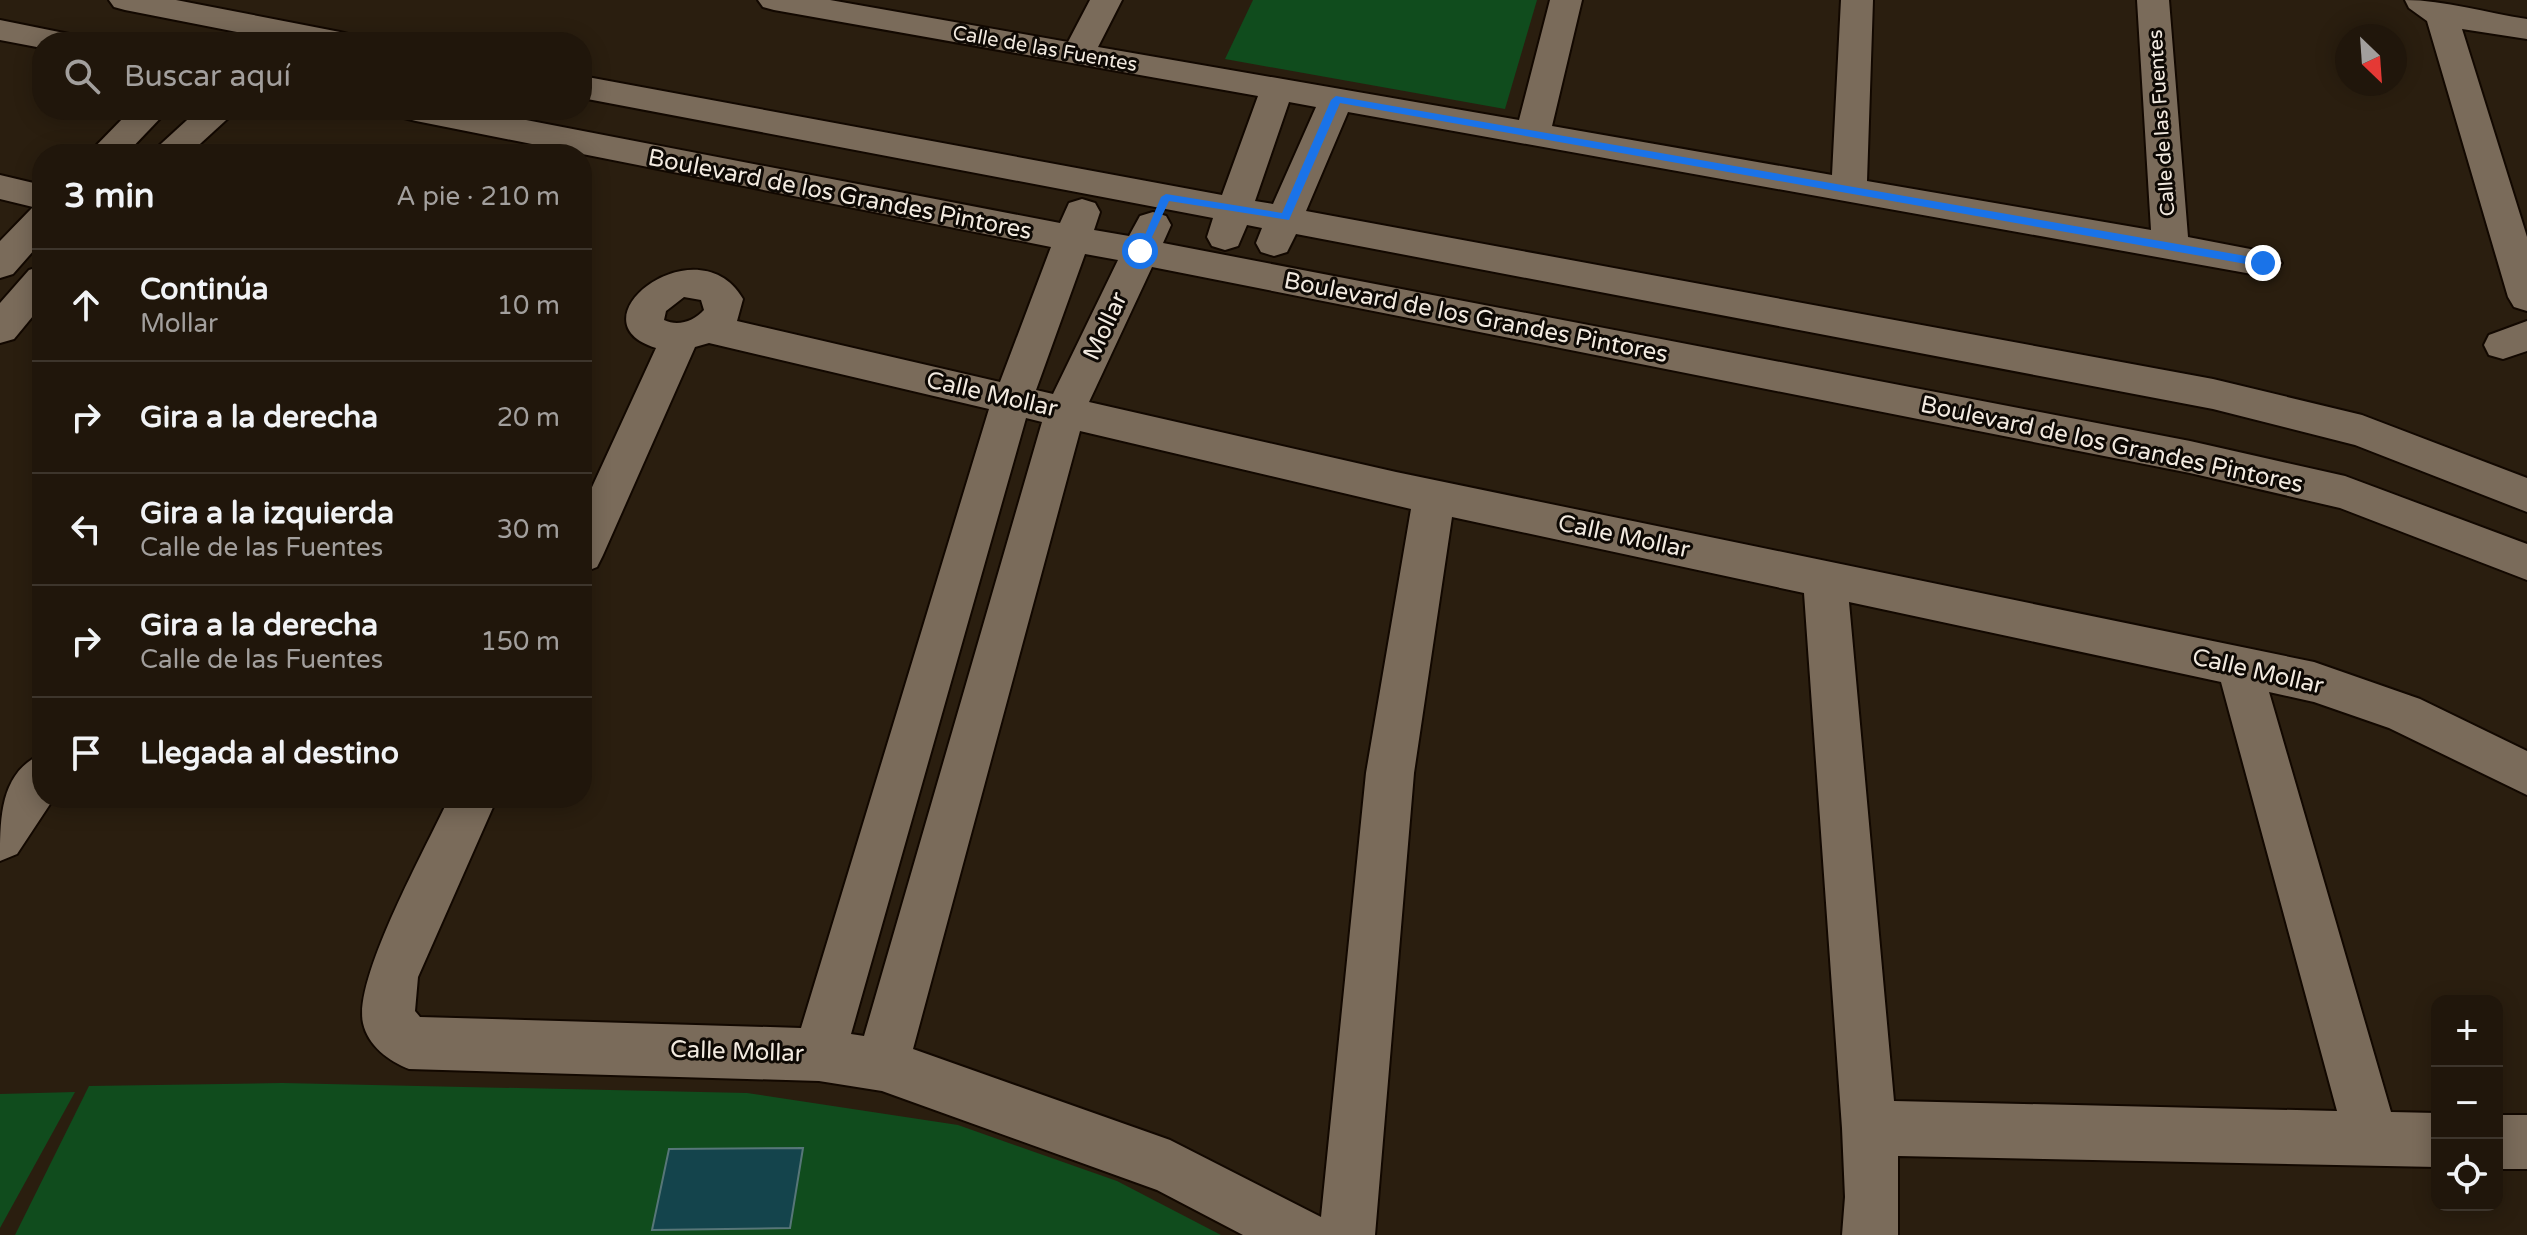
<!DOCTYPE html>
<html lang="es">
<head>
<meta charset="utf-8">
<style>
	body { margin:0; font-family:"Varela Round",sans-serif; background:#2d2319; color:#f1f3f6 }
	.controls { position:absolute; right:24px; bottom:24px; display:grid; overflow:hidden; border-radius:16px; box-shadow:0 4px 20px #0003 }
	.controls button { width:72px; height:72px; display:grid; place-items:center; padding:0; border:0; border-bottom:2px solid #3d352c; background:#20160b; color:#f1f3f6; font:40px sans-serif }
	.compass { position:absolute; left:2335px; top:24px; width:72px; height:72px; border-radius:50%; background:#20160b; box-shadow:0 4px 20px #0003; rotate:155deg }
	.stop { position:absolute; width:24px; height:24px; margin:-18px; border:6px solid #1a73e8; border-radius:50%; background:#fff }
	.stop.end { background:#1a73e8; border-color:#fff; box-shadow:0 2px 8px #0008 }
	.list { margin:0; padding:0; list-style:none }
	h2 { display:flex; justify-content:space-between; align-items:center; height:104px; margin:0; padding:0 32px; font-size:34px }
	h2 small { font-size:26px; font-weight:400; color:#a29f9d }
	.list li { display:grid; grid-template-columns:52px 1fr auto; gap:24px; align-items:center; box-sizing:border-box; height:112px; padding:0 32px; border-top:2px solid #3d352c }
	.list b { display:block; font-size:30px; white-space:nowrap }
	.list p { margin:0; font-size:26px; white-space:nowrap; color:#a29f9d }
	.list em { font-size:26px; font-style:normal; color:#a29f9d }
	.icon { flex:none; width:44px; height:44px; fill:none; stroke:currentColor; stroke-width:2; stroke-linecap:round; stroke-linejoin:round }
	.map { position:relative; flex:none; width:2527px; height:1235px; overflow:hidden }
	.search { position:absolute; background:#20160b; box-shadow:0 4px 20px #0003; left:32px; top:32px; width:560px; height:88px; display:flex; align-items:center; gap:20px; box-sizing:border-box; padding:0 28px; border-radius:32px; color:#a29f9d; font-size:30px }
	.panel { position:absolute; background:#20160b; box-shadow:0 4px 20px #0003; left:32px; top:144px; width:560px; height:664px; border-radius:32px }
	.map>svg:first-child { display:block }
	.green { fill:#104c1d }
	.water { fill:#14444c; stroke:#577678; stroke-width:2 }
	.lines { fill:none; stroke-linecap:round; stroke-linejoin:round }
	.minor-casing { stroke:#120800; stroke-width:4 }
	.minor { fill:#7a6b5a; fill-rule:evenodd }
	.route { fill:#1a73e8 }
	.labels { text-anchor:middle; stroke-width:6; stroke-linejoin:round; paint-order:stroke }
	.far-street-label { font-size:20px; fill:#f2eae0; stroke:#0e0904 }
	.street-label { font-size:24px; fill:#f2eae0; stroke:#0e0904 }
</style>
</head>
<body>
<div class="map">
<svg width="2527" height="1235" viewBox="0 0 2527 1235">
	<rect width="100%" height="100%" fill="#2a1e0f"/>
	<g class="green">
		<polygon points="1253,0 1537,0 1505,109 1225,59"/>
		<polygon points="282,1083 747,1093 958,1125 1117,1181 1221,1235 15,1235 89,1086"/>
		<polygon points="75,1092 0,1228 0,1094"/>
	</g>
	<polygon class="water" points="803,1148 790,1228 652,1230 669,1149"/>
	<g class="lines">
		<defs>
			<g id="minor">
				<polygon points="109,0 176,0 340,32 352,35 356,42 288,42 125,10 114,7"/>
				<path d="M758,0H830L1068,42L1090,0H1122L1098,47L1519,120L1550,0H1582L1552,126L1832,175L1841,0H1873L1867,181L2151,230L2137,0H2169L2188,237L2276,254L2282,263L2276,272L2263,276L1348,112L1306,211L2213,379L2362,415L2527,478V512L2355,445L2213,409L1296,234L1287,252L1274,256L1261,252L1256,243L1262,228L1247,225L1238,246L1225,250L1212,246L1207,237L1213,218L582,98V76L1222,195L1258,96L774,10L763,7ZM1289,102L1316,107L1273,204L1255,201Z"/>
				<path d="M2405,0C2445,0 2486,13 2527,19V39L2462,29L2527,237V311L2514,307L2508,297L2427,21L2409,8Z"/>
				<polygon points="0,20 74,35 78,42 42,42 42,48 0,40"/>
				<polygon points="131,110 168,110 126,154 88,154"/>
				<polygon points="198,110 237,110 189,154 150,154"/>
				<path d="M399,110H474L1060,223L1069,203L1082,199L1095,203L1100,212L1094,230L1129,236L1140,216L1153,212L1166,216L1171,225L1163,243L2190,441L2345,476L2527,544V580L2340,508L2190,473L1152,267L1089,402L1396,472L2314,662L2420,699L2527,751V795L2389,728L2314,702L2269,692L2391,1112L2437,1113V1167L1898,1156V1235H1842L1845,1197L1842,1128L1804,593L1452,517L1414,773L1375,1235H1243L1157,1190L882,1091L819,1081L409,1069C389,1061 368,1046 363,1023C353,978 428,844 449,798H497L418,977L415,1011L420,1017L801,1028L989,409L709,343L695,347L603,555L597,567L582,573V509L656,348C568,321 698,221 743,299L737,321L1000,382L1051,247L416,121L404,118ZM1085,254L1118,260L1053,394L1036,390ZM684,297L701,300L704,310C694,321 678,327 664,320L666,311ZM1026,418L1042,422L864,1036L851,1034ZM1080,431L1411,509L1366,773L1321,1217L1170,1140L913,1049ZM1849,602L2221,682L2337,1111L1894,1101Z"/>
				<polygon points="0,175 42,185 42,241 13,274 0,278 0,241 33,207 0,199"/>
				<polygon points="42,266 42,305 14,339 0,343 0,303 29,270"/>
				<polygon points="2527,321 2527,351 2503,359 2489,355 2484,345 2489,335"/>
				<path d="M42,754V798H54L17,854L0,861C0,818 0,772 42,754Z"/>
				<rect x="2497" y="1115" width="30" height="54"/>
			</g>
		</defs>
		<use href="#minor" class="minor-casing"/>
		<use href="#minor" class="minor"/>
	</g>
	<polygon class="route" points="1336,96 2263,259 2269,263 2263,267 1340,103 1289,220 1169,201 1144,254 1137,254 1161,197 1166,194 1282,213 1331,100"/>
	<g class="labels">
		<g class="far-street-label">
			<text transform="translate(1045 48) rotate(10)" y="7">Calle de las Fuentes</text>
			<text transform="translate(2161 123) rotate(-94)" y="7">Calle de las Fuentes</text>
		</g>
		<g class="street-label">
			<text transform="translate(840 194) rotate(11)" y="8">Boulevard de los Grandes Pintores</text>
			<text transform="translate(1476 317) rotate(11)" y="8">Boulevard de los Grandes Pintores</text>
			<text transform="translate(1105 326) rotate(-65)" y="8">Mollar</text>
			<text transform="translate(992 394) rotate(13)" y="8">Calle Mollar</text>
			<text transform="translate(2112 444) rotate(12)" y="8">Boulevard de los Grandes Pintores</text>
			<text transform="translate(1624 536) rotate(12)" y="8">Calle Mollar</text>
			<text transform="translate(2258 671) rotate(13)" y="8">Calle Mollar</text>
			<text transform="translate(737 1051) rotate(2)" y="8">Calle Mollar</text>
		</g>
	</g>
</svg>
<div class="controls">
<button>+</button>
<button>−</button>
<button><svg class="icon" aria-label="locate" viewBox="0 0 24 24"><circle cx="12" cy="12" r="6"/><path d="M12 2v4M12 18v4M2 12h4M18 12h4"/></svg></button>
</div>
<svg class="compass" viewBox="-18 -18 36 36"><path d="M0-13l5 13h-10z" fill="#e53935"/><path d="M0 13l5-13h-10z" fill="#a29f9d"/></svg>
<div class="stop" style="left:1140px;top:251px"></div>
<div class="stop end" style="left:2263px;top:263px"></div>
<div class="search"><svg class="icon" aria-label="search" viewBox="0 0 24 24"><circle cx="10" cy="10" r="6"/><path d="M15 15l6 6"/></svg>Buscar aquí</div>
<section class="panel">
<h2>3 min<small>A pie · 210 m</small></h2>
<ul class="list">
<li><svg class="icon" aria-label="ahead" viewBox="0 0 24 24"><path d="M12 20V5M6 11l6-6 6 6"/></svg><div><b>Continúa</b><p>Mollar</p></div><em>10 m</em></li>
<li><svg class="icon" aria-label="right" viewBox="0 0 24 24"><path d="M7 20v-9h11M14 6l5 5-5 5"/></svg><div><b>Gira a la derecha</b></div><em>20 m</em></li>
<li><svg class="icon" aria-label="left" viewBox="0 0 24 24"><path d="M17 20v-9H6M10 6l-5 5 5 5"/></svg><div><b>Gira a la izquierda</b><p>Calle de las Fuentes</p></div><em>30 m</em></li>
<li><svg class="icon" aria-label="right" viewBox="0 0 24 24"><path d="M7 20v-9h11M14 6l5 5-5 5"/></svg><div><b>Gira a la derecha</b><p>Calle de las Fuentes</p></div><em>150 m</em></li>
<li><svg class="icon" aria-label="arrive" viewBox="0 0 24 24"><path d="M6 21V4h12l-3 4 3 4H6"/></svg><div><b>Llegada al destino</b></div></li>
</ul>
</section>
</div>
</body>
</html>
